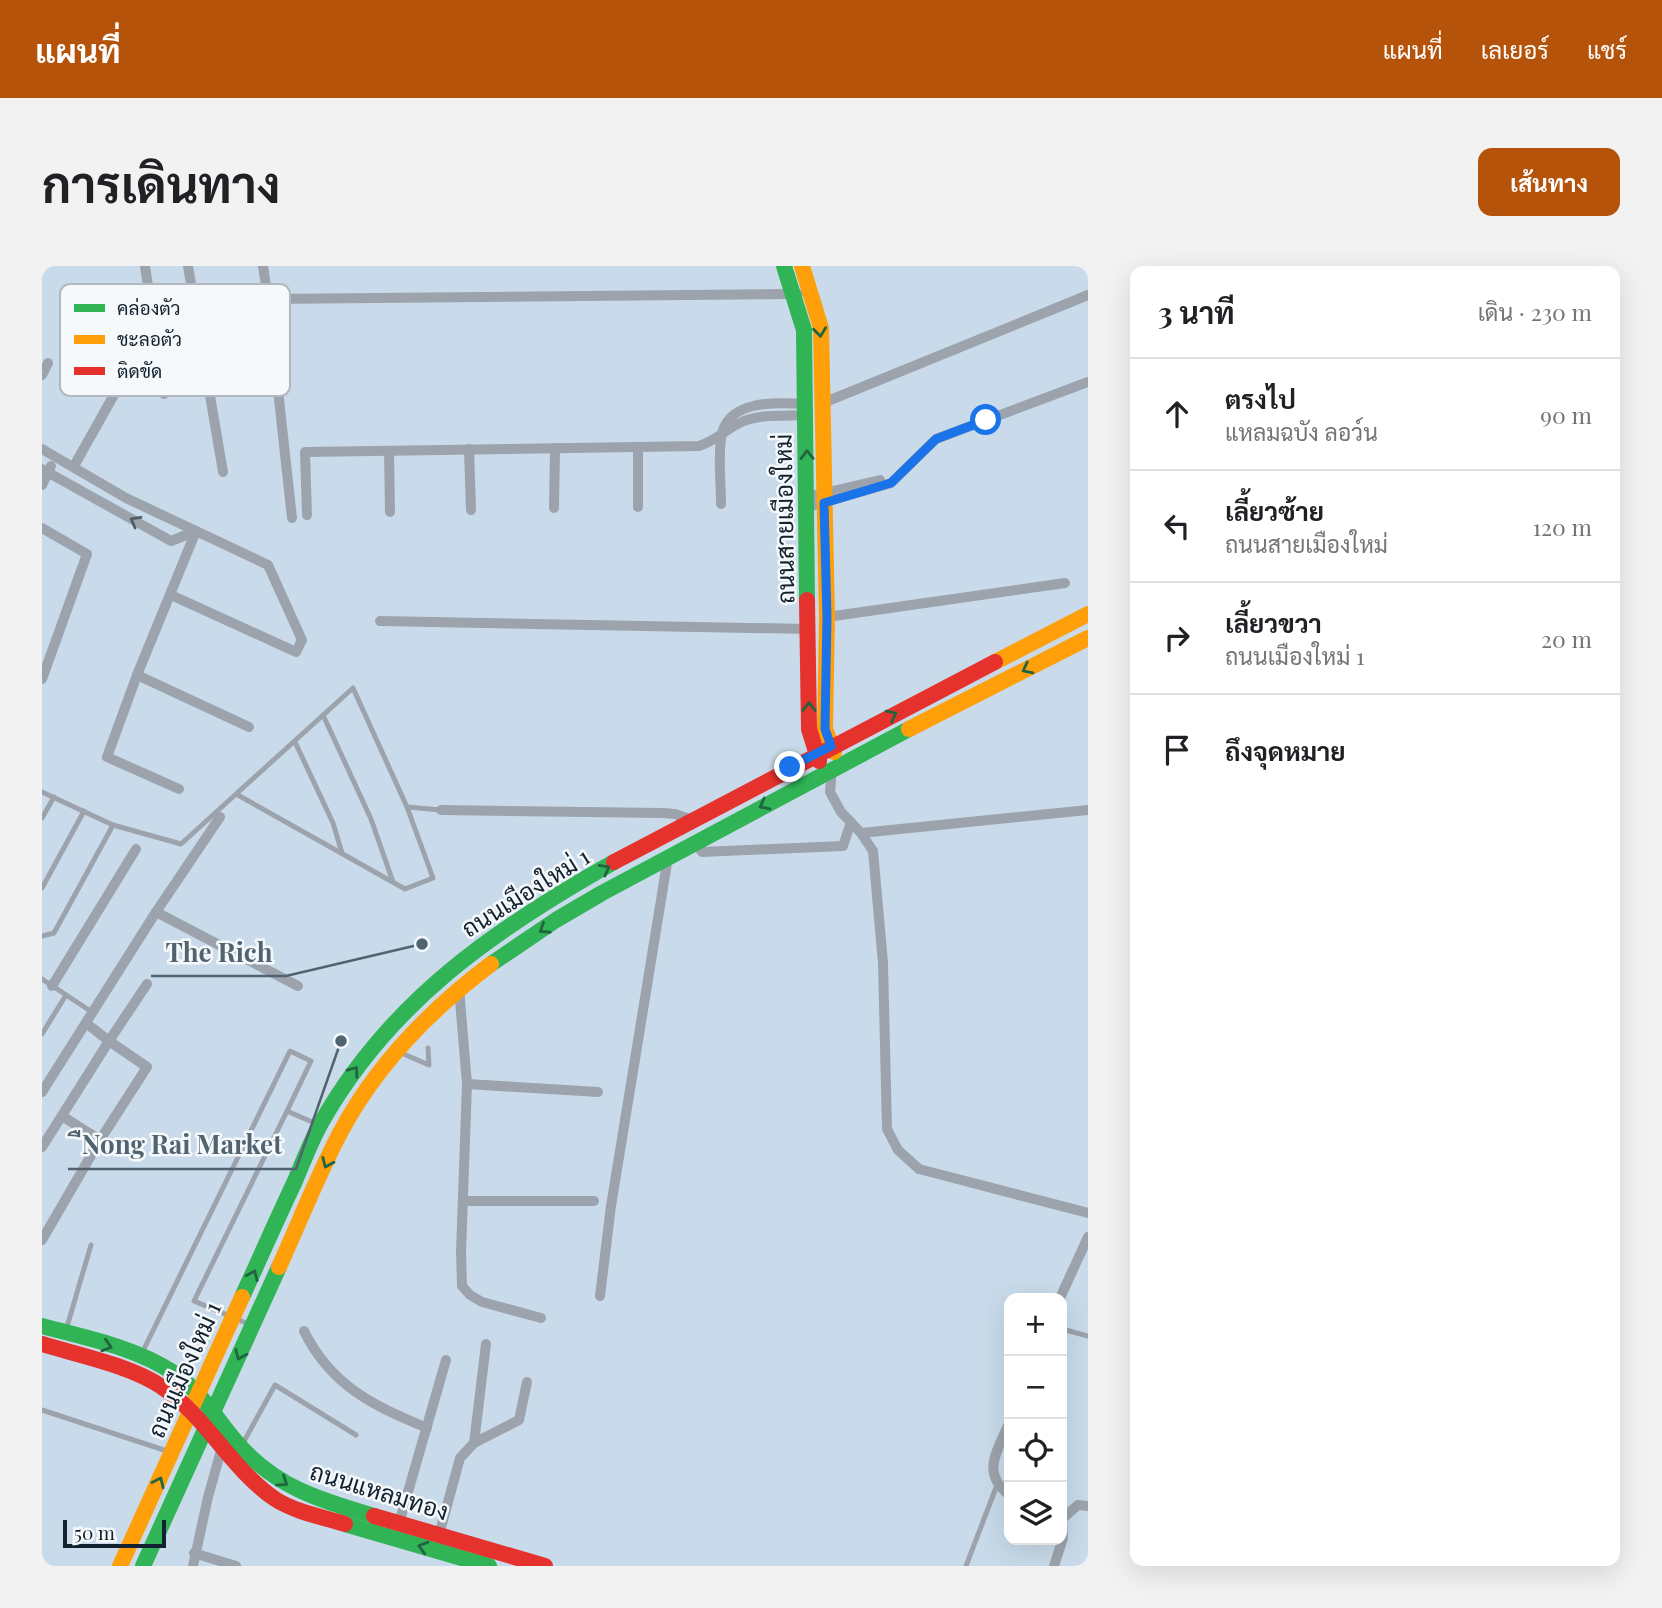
<!DOCTYPE html>
<html lang="th">
<head>
<meta charset="utf-8">
<style>
	body { margin:0; font-family:"Playfair Display",Sarabun,serif; background:#f2f2f2; color:#202124 }
	.controls { position:absolute; right:21px; bottom:21px; display:grid; overflow:hidden; border-radius:14px; box-shadow:0 7px 28px #0002 }
	.controls button { width:63px; height:63px; display:grid; place-items:center; padding:0; border:0; border-bottom:2px solid #e0e0e0; background:#fff; color:#202124; font:35px sans-serif }
	.scale { position:absolute; left:21px; bottom:18px; width:103px; box-sizing:border-box; padding-left:7px; border:4px solid #12222e; border-top:0; font-size:19px; line-height:24px; white-space:nowrap; color:#12222e; -webkit-text-stroke:5px #f5f9fc; paint-order:stroke }
	.stop { position:absolute; width:21px; height:21px; margin:-16px; border:5px solid #1a73e8; border-radius:50%; background:#fff }
	.stop.end { background:#1a73e8; border-color:#fff; box-shadow:0 2px 7px #0008 }
	.list { margin:0; padding:0; list-style:none }
	h2 { display:flex; justify-content:space-between; align-items:center; height:91px; margin:0; padding:0 28px; font-size:30px }
	h2 small { font-size:23px; font-weight:400; color:#757577 }
	.list li { display:grid; grid-template-columns:46px 1fr auto; gap:21px; align-items:center; box-sizing:border-box; height:112px; padding:0 28px; border-top:2px solid #e0e0e0 }
	.list b { display:block; font-size:26px; white-space:nowrap }
	.list p { margin:0; font-size:23px; white-space:nowrap; color:#757577 }
	.list em { font-size:23px; font-style:normal; color:#757577 }
	.icon { flex:none; width:38px; height:38px; fill:none; stroke:currentColor; stroke-width:2; stroke-linecap:round; stroke-linejoin:round }
	.map { position:relative; flex:none; width:1046px; height:1300px; overflow:hidden; border-radius:14px }
	header { display:flex; align-items:center; gap:42px; box-sizing:border-box; height:98px; padding:0 35px; background:#b45309; color:#fff }
	header strong { font-size:33px }
	nav { display:flex; gap:38px; margin-inline-start:auto; font-size:24px }
	.intro { display:flex; align-items:center; justify-content:space-between; box-sizing:border-box; height:168px; padding:0 42px }
	h1 { margin:0; font-size:49px }
	.button { padding:18px 32px; border-radius:14px; background:#b45309; color:#fff; font-size:24px; font-weight:700 }
	main { display:flex; gap:42px; padding:0 42px }
	aside { flex:1; background:#fff; border-radius:14px; box-shadow:0 7px 28px #0002 }
	.map>svg:first-child { display:block }
	.lines { fill:none; stroke-linecap:round; stroke-linejoin:round }
	.lane { stroke:#9da3ac; stroke-width:5 }
	.street { stroke:#9da3ac; stroke-width:10 }
	.fast { stroke:#30b455; stroke-width:16 }
	.slow { stroke:#ff9f0a; stroke-width:16 }
	.jam { stroke:#e5322d; stroke-width:16 }
	.oneway { stroke:#206440 }
	.oneway2 { stroke:#515c67 }
	.route { stroke:#1a73e8; stroke-width:9 }
	.labels { text-anchor:middle; stroke-width:5; stroke-linejoin:round; paint-order:stroke }
	.street-label { font-size:24px; fill:#12222e; stroke:#f5f9fc }
	.key { fill:#f5f9fc; stroke:#b1b8be; stroke-width:2 }
	.key-label { font-size:19px; fill:#12222e }
	.leader { fill:none; stroke:#526370; stroke-width:2.5 }
	.callout-dot { fill:#526370; stroke:#f5f9fc; stroke-width:2.5 }
	.callout-label { font-size:26px; text-anchor:middle; font-weight:bold; fill:#526370; stroke:#f5f9fc; stroke-width:5; stroke-linejoin:round; paint-order:stroke }
</style>
</head>
<body>
<header>
<strong>แผนที่</strong>
<nav><a>แผนที่</a><a>เลเยอร์</a><a>แชร์</a></nav>
</header>
<div class="intro"><h1>การเดินทาง</h1><a class="button">เส้นทาง</a></div>
<main>
<div class="map">
<svg width="1046" height="1300" viewBox="0 0 1046 1300">
	<rect width="100%" height="100%" fill="#c9dbea"/>
	<g class="lines">
		<g class="lane">
			<polyline points="281,449 329,553 351,616"/>
			<polyline points="253,476 291,557 300,587"/>
			<path d="M0,526L71,559L139,578C196,526 254,474 311,422L365,541L391,612L363,623L194,528"/>
			<polyline points="365,541 399,544"/>
			<polyline points="0,552 12,531"/>
			<polyline points="0,622 42,545"/>
			<polyline points="0,670 12,667 71,559"/>
			<polyline points="0,713 50,746"/>
			<polyline points="0,768 24,729"/>
			<polyline points="357,786 387,799 386,782"/>
			<polyline points="209,1059 152,1035 245,845"/>
			<polyline points="1020,1063 1046,1070"/>
			<polyline points="24,1064 49,979"/>
			<polyline points="100,1087 248,785 269,795 245,845 277,859"/>
			<polyline points="0,1144 128,1186"/>
			<polyline points="200,1179 233,1119 314,1169"/>
			<polyline points="924,1300 955,1219"/>
		</g>
		<g class="street">
			<polyline points="103,0 122,128"/>
			<polyline points="146,0 181,206"/>
			<polyline points="221,0 226,33 250,252"/>
			<polyline points="226,33 756,28"/>
			<polyline points="0,109 6,97"/>
			<polyline points="781,137 1046,29"/>
			<polyline points="0,183 84,232 226,299 260,374 254,386 129,329"/>
			<polyline points="427,183 429,244"/>
			<polyline points="347,185 348,246"/>
			<polyline points="32,200 82,111"/>
			<polyline points="0,203 129,275 154,265"/>
			<polyline points="0,219 9,200"/>
			<polyline points="765,231 838,214"/>
			<path d="M679,238C679,217 676,194 679,173C683,133 735,136 764,138"/>
			<polyline points="596,241 596,181"/>
			<polyline points="766,241 849,217 894,173 1046,116"/>
			<polyline points="512,242 513,182"/>
			<path d="M265,249L263,186L657,180C675,174 685,162 702,155C720,148 744,150 764,149"/>
			<polyline points="0,262 45,288 0,413"/>
			<polyline points="785,351 1023,317"/>
			<polyline points="338,355 767,363"/>
			<polyline points="95,409 207,461"/>
			<polyline points="790,503 788,526 799,546 819,567 831,585 841,697 845,863 856,884 877,903 1046,947"/>
			<polyline points="137,523 65,491 95,409 154,265"/>
			<polyline points="399,544 621,547 633,548 651,554"/>
			<polyline points="819,567 1046,544"/>
			<polyline points="653,576 660,586 801,580 809,556"/>
			<polyline points="114,646 256,720"/>
			<polyline points="10,720 94,583"/>
			<polyline points="417,722 425,818 419,986 420,1020 428,1029 440,1036 499,1052"/>
			<polyline points="425,818 556,826"/>
			<polyline points="0,826 114,646 178,551"/>
			<polyline points="20,850 58,874"/>
			<polyline points="0,881 67,775 44,757"/>
			<polyline points="422,935 552,935"/>
			<polyline points="0,974 58,874 105,801 67,775 105,718"/>
			<polyline points="558,1030 569,940 626,591"/>
			<polyline points="1018,1032 1046,971"/>
			<path d="M262,1065C289,1120 332,1140 385,1162"/>
			<path d="M967,1157C956,1185 938,1206 967,1229"/>
			<polyline points="432,1177 477,1154 485,1116"/>
			<polyline points="1020,1253 1036,1239 1046,1240"/>
			<polyline points="357,1257 404,1094"/>
			<polyline points="397,1269 418,1192 432,1177 444,1078"/>
			<polyline points="152,1287 194,1300"/>
			<polyline points="151,1300 166,1231 180,1181"/>
			<polyline points="1012,1300 1021,1272 1020,1253"/>
		</g>
		<g class="fast">
			<polyline points="742,0 762,64 765,334"/>
			<polyline points="449,698 514,654 560,627 867,463"/>
			<path d="M200,1031C218,992 235,953 253,915C261,896 269,875 279,857C348,735 453,663 572,596"/>
			<path d="M0,1060C44,1072 93,1081 132,1107C159,1125 175,1154 196,1178C235,1222 278,1234 332,1250"/>
			<polyline points="303,1258 447,1300"/>
			<polyline points="101,1300 237,1001"/>
		</g>
		<g class="slow">
			<polyline points="760,0 779,62 785,351 783,463 792,486"/>
			<polyline points="953,396 1046,348"/>
			<polyline points="867,463 1046,372"/>
			<path d="M237,1001C257,957 275,911 297,869C333,800 388,744 449,698"/>
			<polyline points="78,1300 200,1031"/>
		</g>
		<g class="jam">
			<polyline points="765,334 767,463 777,495"/>
			<polyline points="572,596 953,396"/>
			<path d="M0,1078C36,1089 90,1100 120,1121C165,1151 189,1203 233,1233C253,1246 281,1251 303,1258"/>
			<polyline points="332,1250 503,1300"/>
		</g>
	</g>
	<defs><path id="oneway-chevron" d="M-2-3.5L2.5 0L-2 3.5" fill="none" stroke-width="1.6" stroke-linecap="round" stroke-linejoin="round" transform="scale(1.75)"/></defs>
	<g class="oneway">
		<use href="#oneway-chevron" transform="translate(778 66) rotate(83)"/>
		<use href="#oneway-chevron" transform="translate(765 189) rotate(-91)"/>
		<use href="#oneway-chevron" transform="translate(985 403) rotate(153)"/>
		<use href="#oneway-chevron" transform="translate(767 441) rotate(-90)"/>
		<use href="#oneway-chevron" transform="translate(850 449) rotate(-27)"/>
		<use href="#oneway-chevron" transform="translate(722 539) rotate(152)"/>
		<use href="#oneway-chevron" transform="translate(563 603) rotate(-29)"/>
		<use href="#oneway-chevron" transform="translate(502 663) rotate(147)"/>
		<use href="#oneway-chevron" transform="translate(312 805) rotate(-53)"/>
		<use href="#oneway-chevron" transform="translate(285 897) rotate(114)"/>
		<use href="#oneway-chevron" transform="translate(211 1009) rotate(-66)"/>
		<use href="#oneway-chevron" transform="translate(65 1080) rotate(17)"/>
		<use href="#oneway-chevron" transform="translate(198 1089) rotate(114)"/>
		<use href="#oneway-chevron" transform="translate(117 1216) rotate(-65)"/>
		<use href="#oneway-chevron" transform="translate(241 1216) rotate(34)"/>
		<use href="#oneway-chevron" transform="translate(381 1281) rotate(-164)"/>
	</g>
	<use class="oneway2" href="#oneway-chevron" transform="translate(93 255) rotate(-151)"/>
	<g class="lines">
		<polyline class="route" points="748,501 789,480 783,463 785,351 782,237 849,217 894,173 944,154"/>
	</g>
	<g class="labels">
		<g class="street-label">
			<text transform="translate(743 253) rotate(-91)" y="8">ถนนสายเมืองใหม่</text>
			<text transform="translate(484 627) rotate(-32)" y="8">ถนนเมืองใหม่ 1</text>
			<text transform="translate(143 1104) rotate(-66)" y="8">ถนนเมืองใหม่ 1</text>
			<text transform="translate(337 1226) rotate(17)" y="8">ถนนแหลมทอง</text>
		</g>
	</g>
	<rect x="18" y="18" width="230" height="112" rx="10" class="key"/>
	<rect x="32" y="38" width="31" height="8" fill="#30b455"/>
	<rect x="32" y="69" width="31" height="9" fill="#ff9f0a"/>
	<rect x="32" y="101" width="31" height="8" fill="#e5322d"/>
	<g class="key-label">
		<text x="75" y="49">คล่องตัว</text>
		<text x="75" y="80">ชะลอตัว</text>
		<text x="75" y="112">ติดขัด</text>
	</g>
	<path class="leader" d="M380 678L244 710H109M299 775L254 903H26"/>
	<g class="callout-dot">
		<circle cx="380" cy="678" r="7"/>
		<circle cx="299" cy="775" r="7"/>
	</g>
	<g class="callout-label">
		<text x="177" y="696">The Rich</text>
		<text x="140" y="888">ืNong Rai Market</text>
	</g>
</svg>
<div class="controls">
<button>+</button>
<button>−</button>
<button><svg class="icon" aria-label="locate" viewBox="0 0 24 24"><circle cx="12" cy="12" r="6"/><path d="M12 2v4M12 18v4M2 12h4M18 12h4"/></svg></button>
<button><svg class="icon" aria-label="layers" viewBox="0 0 24 24"><path d="M12 4l9 5-9 5-9-5zM3 14l9 5 9-5"/></svg></button>
</div>
<div class="scale">50 m</div>
<div class="stop" style="left:944px;top:154px"></div>
<div class="stop end" style="left:748px;top:501px"></div>
</div>
<aside>
<h2>3 นาที<small>เดิน · 230 m</small></h2>
<ul class="list">
<li><svg class="icon" aria-label="ahead" viewBox="0 0 24 24"><path d="M12 20V5M6 11l6-6 6 6"/></svg><div><b>ตรงไป</b><p>แหลมฉบัง ลอว์น</p></div><em>90 m</em></li>
<li><svg class="icon" aria-label="left" viewBox="0 0 24 24"><path d="M17 20v-9H6M10 6l-5 5 5 5"/></svg><div><b>เลี้ยวซ้าย</b><p>ถนนสายเมืองใหม่</p></div><em>120 m</em></li>
<li><svg class="icon" aria-label="right" viewBox="0 0 24 24"><path d="M7 20v-9h11M14 6l5 5-5 5"/></svg><div><b>เลี้ยวขวา</b><p>ถนนเมืองใหม่ 1</p></div><em>20 m</em></li>
<li><svg class="icon" aria-label="arrive" viewBox="0 0 24 24"><path d="M6 21V4h12l-3 4 3 4H6"/></svg><div><b>ถึงจุดหมาย</b></div></li>
</ul>
</aside>
</main>
</body>
</html>
